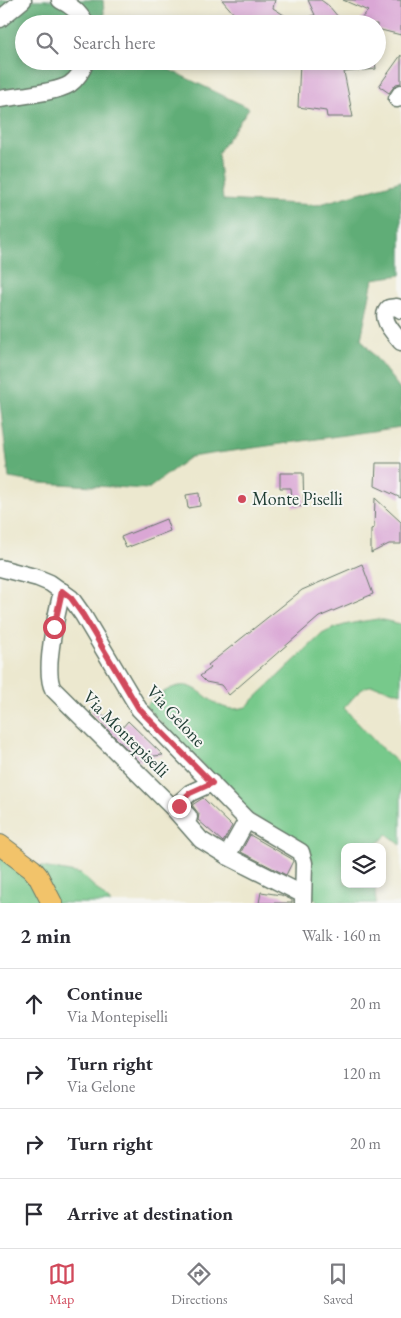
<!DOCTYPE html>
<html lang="en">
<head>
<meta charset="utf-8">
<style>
	body { margin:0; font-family:"EB Garamond",serif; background:#f2f2f3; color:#2b2b33 }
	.controls { position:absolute; right:15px; bottom:15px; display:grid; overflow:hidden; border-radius:10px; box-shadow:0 2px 8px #0003 }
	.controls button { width:45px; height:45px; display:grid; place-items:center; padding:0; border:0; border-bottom:1px solid #e1e1e2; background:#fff; color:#2b2b33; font:25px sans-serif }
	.stop { position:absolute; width:15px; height:15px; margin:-11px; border:4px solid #d1495b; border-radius:50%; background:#fff }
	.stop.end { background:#d1495b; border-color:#fff; box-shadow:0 1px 5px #0008 }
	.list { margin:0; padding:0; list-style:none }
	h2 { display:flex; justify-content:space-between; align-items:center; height:65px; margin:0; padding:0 20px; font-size:21px }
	h2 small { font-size:16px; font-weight:400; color:#7c7c81 }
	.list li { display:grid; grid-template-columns:32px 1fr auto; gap:15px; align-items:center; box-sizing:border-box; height:70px; padding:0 20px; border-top:1px solid #e1e1e2 }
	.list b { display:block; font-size:19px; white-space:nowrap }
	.list p { margin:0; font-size:16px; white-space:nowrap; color:#7c7c81 }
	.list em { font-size:16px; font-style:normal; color:#7c7c81 }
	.icon { flex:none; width:28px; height:28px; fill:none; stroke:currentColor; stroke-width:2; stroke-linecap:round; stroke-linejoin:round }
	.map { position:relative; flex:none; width:401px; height:903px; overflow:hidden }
	.search { position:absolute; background:#fff; box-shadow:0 2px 8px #0003; left:15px; right:15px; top:15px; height:55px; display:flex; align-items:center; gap:12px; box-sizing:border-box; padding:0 18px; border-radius:28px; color:#7c7c81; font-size:19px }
	.sheet { height:345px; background:#fff }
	nav { display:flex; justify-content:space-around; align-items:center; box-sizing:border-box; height:70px; border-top:1px solid #e1e1e2; background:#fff; font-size:14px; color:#7c7c81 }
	nav a { display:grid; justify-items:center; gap:2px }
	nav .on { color:#d1495b }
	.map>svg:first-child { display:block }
	.green { fill:#77c98b; stroke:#4b8360 }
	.forest { fill:#61ad77; stroke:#407556 }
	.building { fill:#daa7d5 }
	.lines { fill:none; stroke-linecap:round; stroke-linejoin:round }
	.minor-casing { stroke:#67796a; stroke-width:19 }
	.major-casing { stroke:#67796a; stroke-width:22 }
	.minor { stroke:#fff; stroke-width:16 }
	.major { stroke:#f2c36a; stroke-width:20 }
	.route { stroke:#d1495b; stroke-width:6 }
	.poi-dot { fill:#d1495b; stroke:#f6f6f2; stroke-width:2 }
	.labels { text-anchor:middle; stroke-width:4; stroke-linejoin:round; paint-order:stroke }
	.poi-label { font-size:18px; fill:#1f3d34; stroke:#f6f6f2; text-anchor:start }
	.street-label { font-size:18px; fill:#1f3d34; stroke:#f6f6f2 }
</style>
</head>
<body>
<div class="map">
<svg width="401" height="903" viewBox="0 0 401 903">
	<rect width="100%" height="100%" fill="#f6f6f2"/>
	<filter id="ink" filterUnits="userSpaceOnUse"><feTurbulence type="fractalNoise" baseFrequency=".02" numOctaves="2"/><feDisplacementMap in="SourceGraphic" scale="10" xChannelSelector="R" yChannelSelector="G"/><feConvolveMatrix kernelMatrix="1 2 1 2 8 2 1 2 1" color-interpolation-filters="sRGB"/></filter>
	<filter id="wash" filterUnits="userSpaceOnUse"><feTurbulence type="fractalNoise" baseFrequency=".0096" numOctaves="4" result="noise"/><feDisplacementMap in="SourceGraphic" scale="20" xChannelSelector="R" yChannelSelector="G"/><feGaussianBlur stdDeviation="1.12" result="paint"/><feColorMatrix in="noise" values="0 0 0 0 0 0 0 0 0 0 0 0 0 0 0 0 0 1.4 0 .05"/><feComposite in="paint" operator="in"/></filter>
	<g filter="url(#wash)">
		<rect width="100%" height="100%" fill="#ece8cf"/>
		<g class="green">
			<path d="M378,619L401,624V693C365,683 369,680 344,708L378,745L401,765V845L387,834L375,847H345V884H370L375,889L376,903H346L345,902L318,903C315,899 310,894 310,889C308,875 316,861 307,849L252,815L145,706C154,699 164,690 175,687C203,678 211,718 246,707L322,634C340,624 358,622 378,619Z"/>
			<polygon points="0,852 32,865 81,874 111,903 0,903"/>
		</g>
		<polygon class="forest" points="0,0 103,0 105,24 24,24 24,61 151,61 249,108 218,153 223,200 317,205 401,181 401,275 373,279 361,339 401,390 401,427 190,457 148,489 40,483 9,478 0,402"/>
		<g id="blocks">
			<g class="building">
				<polygon points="222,0 275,0 273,8 295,22 295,20 315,15 308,0 321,0 329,6 344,24 250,24 235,15"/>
				<polygon points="343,0 401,0 401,35 377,29 377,24 356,24 368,11"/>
				<polygon points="401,55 401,83 396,84 389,93 379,86"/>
				<polygon points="300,61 375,61 376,69 344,72 353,117 327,117 326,111 298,107"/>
				<polygon points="376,463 401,463 401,498 375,486"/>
				<polygon points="280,473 303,473 304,506 293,507 291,488 280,488"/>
				<polygon points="199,493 200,506 188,508 186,495"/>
				<polygon points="375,498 401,522 401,544 389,544 371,553 371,529 374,528"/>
				<polygon points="166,519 170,531 126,548 121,537"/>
				<polygon points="362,564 373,594 319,617 229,695 221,685 206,682 200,676 211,668 208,665 302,590"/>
				<polygon points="94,708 104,717 108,714 122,728 128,721 163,755 145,757 140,762 90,712"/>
				<polygon points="203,798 232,826 223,842 198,820 199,814 192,805"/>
				<polygon points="250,835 292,859 293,861 286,875 241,852"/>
				<polygon points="261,892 281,895 292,900 292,903 259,903"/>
			</g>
		</g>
	</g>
	<g filter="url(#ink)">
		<use href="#blocks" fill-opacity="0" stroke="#67796a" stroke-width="1"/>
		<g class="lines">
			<defs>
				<g id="minor">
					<path d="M60,0C72,6 79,12 86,24"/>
					<polyline points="0,19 23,0"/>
					<path d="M0,99C17,96 56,93 70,84C77,79 83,69 86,61"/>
					<polyline points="397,99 401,93"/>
					<path d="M401,310L397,307L389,308C378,318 394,333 401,342"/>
					<polyline points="0,568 38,578 50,583 71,598 83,615 139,709 247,820 301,852 304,863 303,903"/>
					<path d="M62,591C57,612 43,671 53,689L173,808L201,840L227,856L302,894"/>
					<polyline points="189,817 179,806 179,803 190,793 212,783"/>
					<polyline points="227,856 247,820"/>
				</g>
				<polyline id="major" points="0,845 32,869 38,876 52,903"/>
			</defs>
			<use href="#minor" class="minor-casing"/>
			<use href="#major" class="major-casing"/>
			<use href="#minor" class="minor"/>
			<use href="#major" class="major"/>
		</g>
	</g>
	<g class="lines" filter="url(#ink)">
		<polyline class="route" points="54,627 62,591 71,598 83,615 139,709 212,783 190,793 179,803 179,806"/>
	</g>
	<circle class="poi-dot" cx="242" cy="499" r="5"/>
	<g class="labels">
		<g class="poi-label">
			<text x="252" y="505">Monte Piselli</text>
		</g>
		<g class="street-label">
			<text transform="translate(176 716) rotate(47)" y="6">Via Gelone</text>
			<text transform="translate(126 734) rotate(45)" y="6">Via Montepiselli</text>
		</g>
	</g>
</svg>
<div class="controls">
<button><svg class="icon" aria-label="layers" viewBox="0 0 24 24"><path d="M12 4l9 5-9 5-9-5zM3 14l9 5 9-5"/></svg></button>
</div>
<div class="stop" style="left:54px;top:627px"></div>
<div class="stop end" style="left:179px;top:806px"></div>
<div class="search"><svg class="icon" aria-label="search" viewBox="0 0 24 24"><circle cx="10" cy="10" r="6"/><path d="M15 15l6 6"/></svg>Search here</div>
</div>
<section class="sheet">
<h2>2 min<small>Walk · 160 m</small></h2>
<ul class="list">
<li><svg class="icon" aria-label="ahead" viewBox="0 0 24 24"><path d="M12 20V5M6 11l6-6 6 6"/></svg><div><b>Continue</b><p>Via Montepiselli</p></div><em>20 m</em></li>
<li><svg class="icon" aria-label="right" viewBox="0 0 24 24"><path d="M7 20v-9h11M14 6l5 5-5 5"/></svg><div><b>Turn right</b><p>Via Gelone</p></div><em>120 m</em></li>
<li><svg class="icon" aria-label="right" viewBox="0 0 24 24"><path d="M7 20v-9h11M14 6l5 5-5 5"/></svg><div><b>Turn right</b></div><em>20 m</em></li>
<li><svg class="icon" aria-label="arrive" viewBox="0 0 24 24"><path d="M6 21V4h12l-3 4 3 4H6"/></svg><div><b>Arrive at destination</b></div></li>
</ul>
</section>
<nav>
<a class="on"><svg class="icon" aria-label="map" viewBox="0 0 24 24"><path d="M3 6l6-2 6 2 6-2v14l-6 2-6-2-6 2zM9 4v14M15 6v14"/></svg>Map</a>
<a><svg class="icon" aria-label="directions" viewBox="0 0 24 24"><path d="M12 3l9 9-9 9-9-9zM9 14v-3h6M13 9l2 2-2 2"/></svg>Directions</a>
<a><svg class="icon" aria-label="saved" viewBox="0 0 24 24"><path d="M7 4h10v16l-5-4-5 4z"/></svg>Saved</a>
</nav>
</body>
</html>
